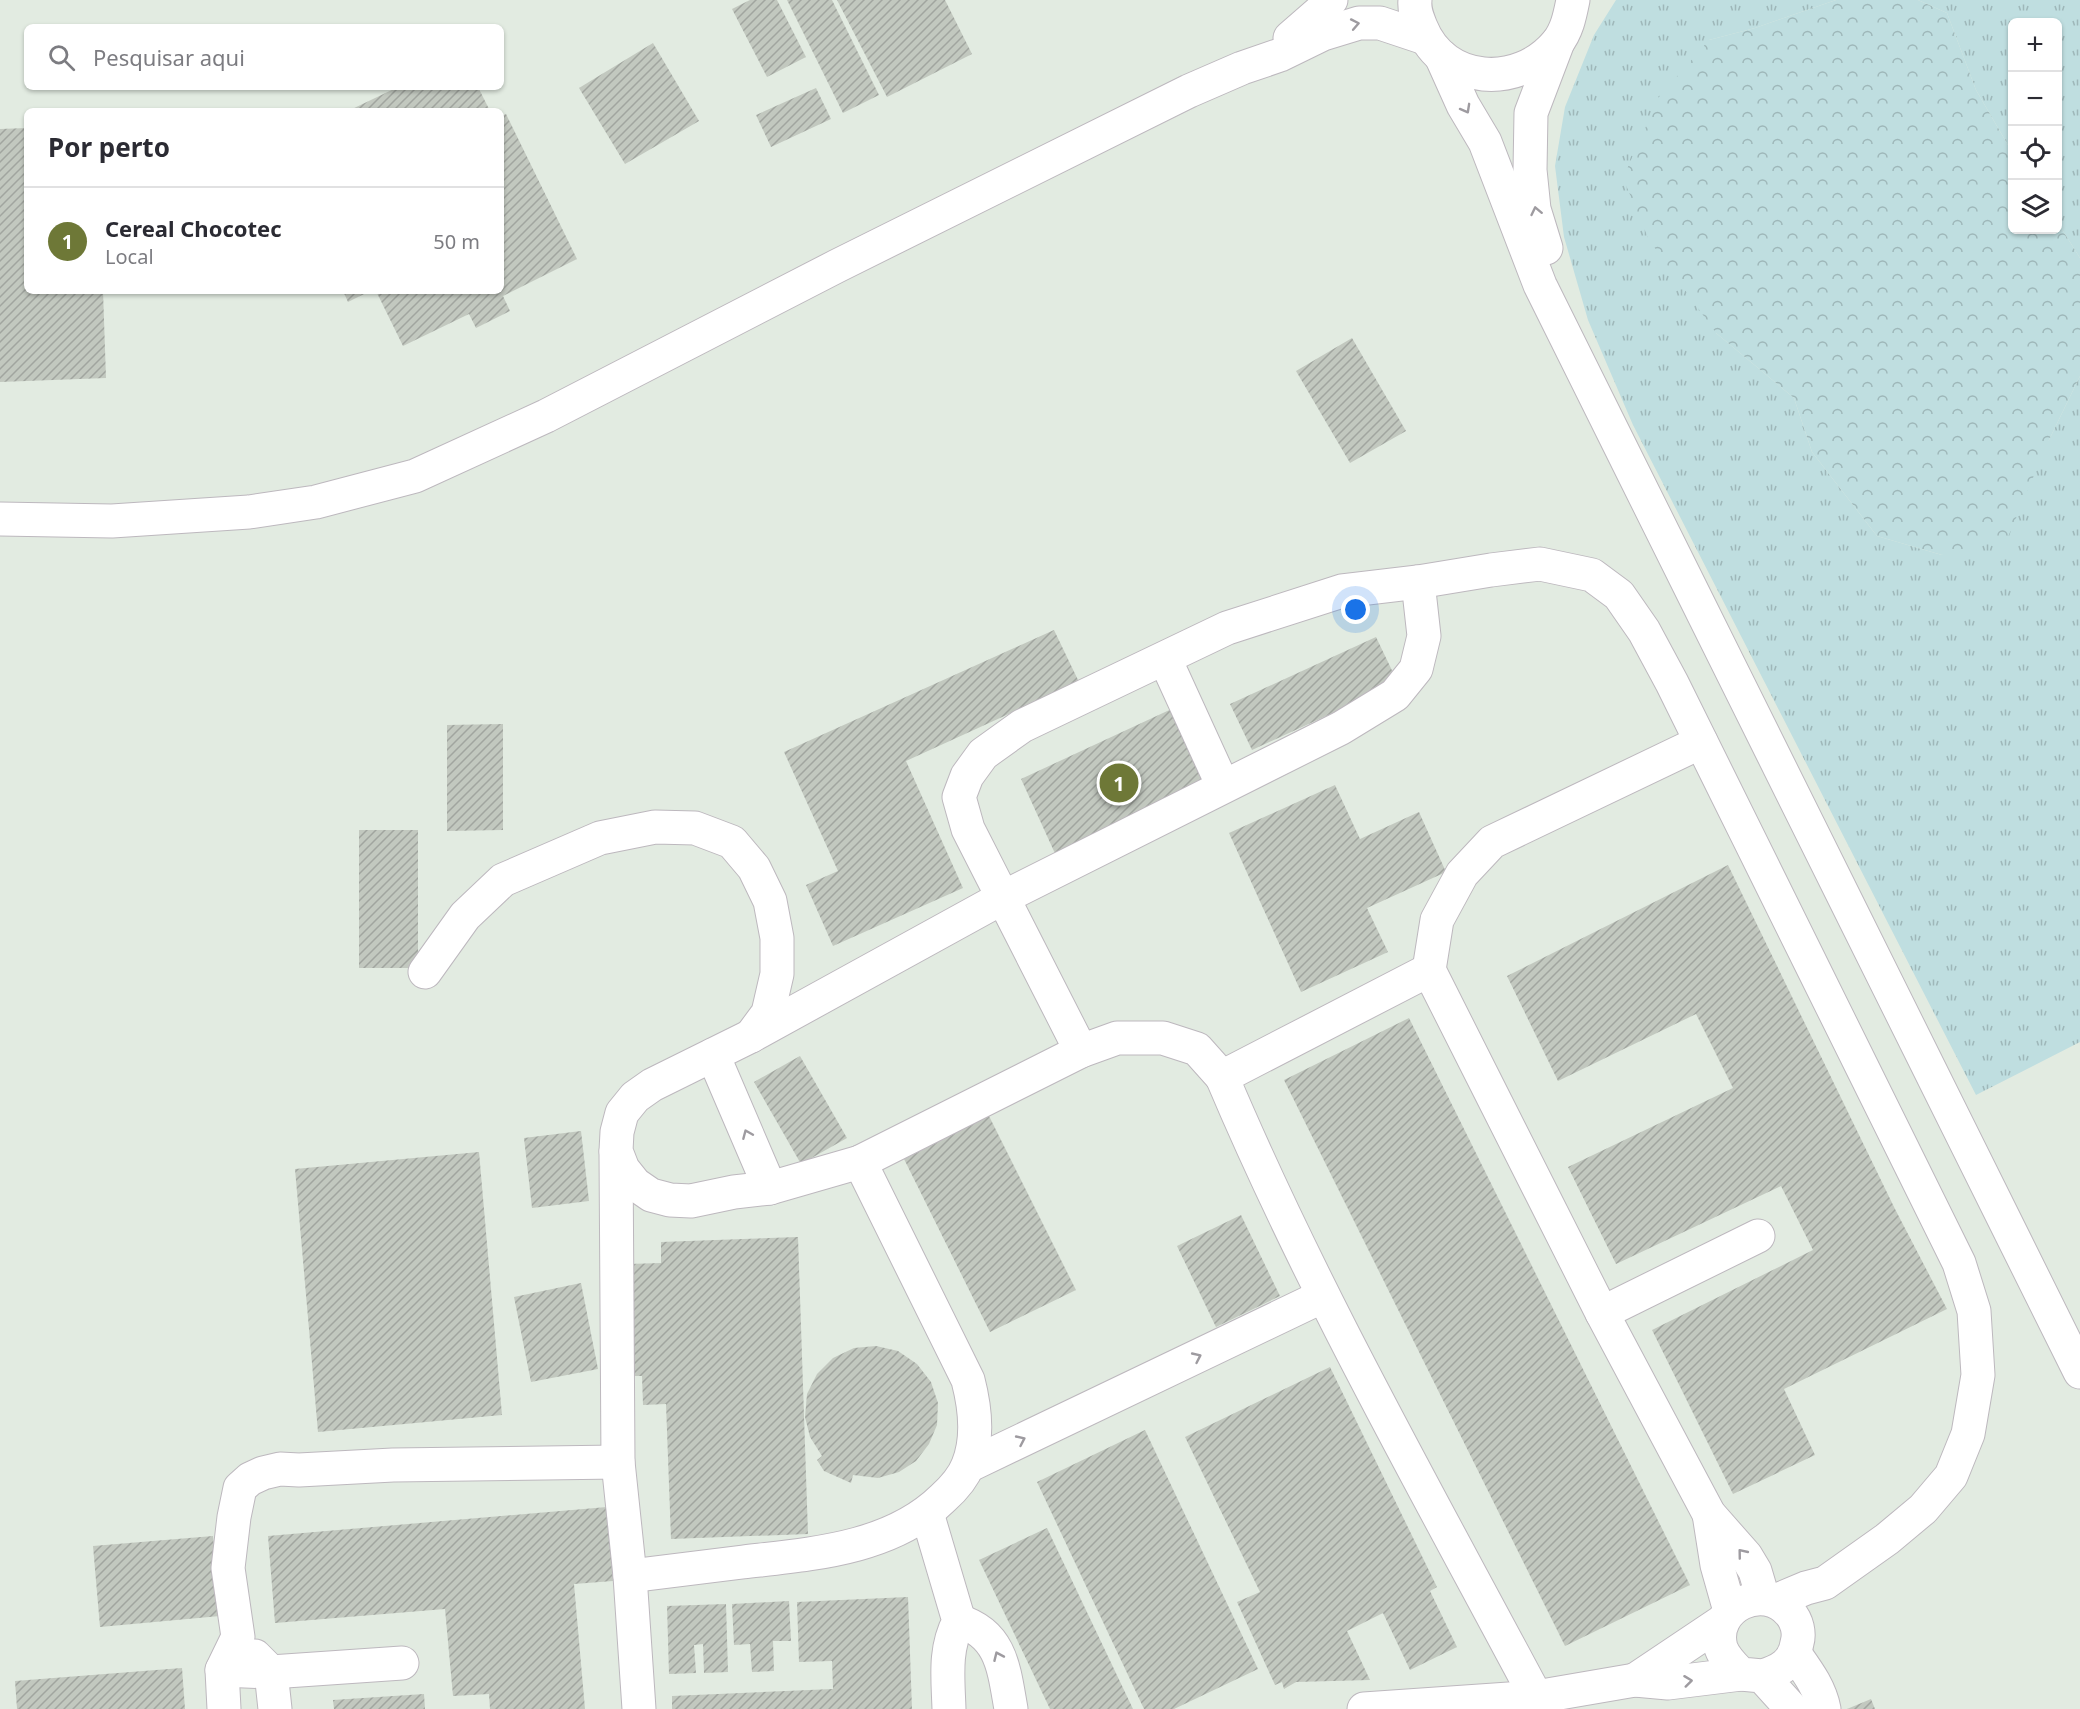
<!DOCTYPE html>
<html lang="pt">
<head>
<meta charset="utf-8">
<style>
	body { margin:0; font-family:"Noto Sans",sans-serif; background:#f7f7f7; color:#2b2b33 }
	.controls { position:absolute; right:18px; top:18px; display:grid; overflow:hidden; border-radius:9px; box-shadow:0 2px 4px #0004 }
	.controls button { width:54px; height:54px; display:grid; place-items:center; padding:0; border:0; border-bottom:2px solid #e1e1e2; background:#fff; color:#2b2b33; font:30px sans-serif }
	.you { position:absolute; left:1356px; top:610px; width:21px; height:21px; margin:-15px; border:4px solid #fff; border-radius:50%; background:#1a73e8; box-shadow:0 0 0 9px #1a73e833 }
	.badge { display:grid; place-items:center; width:39px; height:39px; border-radius:50%; background:#6e7837; color:#fff; font-size:20px; font-weight:700 }
	.pin { position:absolute; translate:-50% -50%; border:3px solid #fff; box-shadow:0 2px 6px #0006 }
	.list { margin:0; padding:0; list-style:none }
	h2 { display:flex; justify-content:space-between; align-items:center; height:78px; margin:0; padding:0 24px; font-size:26px }
	h2 small { font-size:20px; font-weight:400; color:#7c7c81 }
	.list li { display:grid; grid-template-columns:39px 1fr auto; gap:18px; align-items:center; box-sizing:border-box; height:108px; padding:0 24px; border-top:2px solid #e1e1e2 }
	.list b { display:block; font-size:22px; white-space:nowrap }
	.list p { margin:0; font-size:20px; white-space:nowrap; color:#7c7c81 }
	.list em { font-size:20px; font-style:normal; color:#7c7c81 }
	.icon { flex:none; width:33px; height:33px; fill:none; stroke:currentColor; stroke-width:2; stroke-linecap:round; stroke-linejoin:round }
	.map { position:relative; flex:none; width:2080px; height:1709px; overflow:hidden }
	.search { position:absolute; background:#fff; box-shadow:0 2px 4px #0004; left:24px; top:24px; width:480px; height:66px; display:flex; align-items:center; gap:15px; box-sizing:border-box; padding:0 21px; border-radius:9px; color:#7c7c81; font-size:22px }
	.panel { position:absolute; background:#fff; box-shadow:0 2px 4px #0004; left:24px; top:108px; width:480px; height:186px; border-radius:9px }
	.map>svg:first-child { display:block }
	.grass { fill:url(#grass-tufts) }
	.forest { fill:url(#forest-crowns) }
	.building { fill:url(#building-hatch) }
	.lines { fill:none; stroke-linecap:round; stroke-linejoin:round }
	.minor-casing { stroke:#bdb8be; stroke-width:35 }
	.minor { stroke:#fff; stroke-width:33 }
	.oneway { stroke:#9e9ba0 }
</style>
</head>
<body>
<div class="map">
<svg width="2080" height="1709" viewBox="0 0 2080 1709">
	<defs>
		<pattern id="grass-tufts" width="24" height="20" patternUnits="userSpaceOnUse" patternTransform="scale(1.5)"><rect width="24" height="20" fill="#bfdee0"/><path d="M3 7l-1-3M5 7V3M7 7l1-3M15 17l-1-3M17 17v-4M19 17l1-3" fill="none" stroke="#9eb7b9"/></pattern>
		<pattern id="forest-crowns" width="20" height="18" patternUnits="userSpaceOnUse" patternTransform="scale(1.5)"><rect width="20" height="18" fill="#bfdee0"/><path d="M2 6a3 3 0 1 1 6 0M12 15a3 3 0 1 1 6 0" fill="none" stroke="#9eb7b9"/></pattern>
		<pattern id="building-hatch" width="6" height="6" patternUnits="userSpaceOnUse" patternTransform="scale(1.5)"><rect width="6" height="6" fill="#c2c8bf"/><path d="M-1 1l2-2M0 6l6-6M5 7l2-2" fill="none" stroke="#a1a59f"/></pattern>
	</defs>
	<rect width="100%" height="100%" fill="#e2ebe1"/>
	<g class="grass">
		<polygon points="1616,0 1836,0 1755,28 1709,40 1716,333 1794,398 1812,452 1877,536 1942,555 2049,440 2080,376 2080,1042 1976,1095 1633,425 1588,320 1564,237 1555,166 1565,107 1594,35"/>
		<polygon points="1918,0 2080,0 2080,258 2058,223 2058,22 2012,22 2012,152 1976,90 1947,13"/>
	</g>
	<polygon class="forest" points="1836,0 1918,0 1947,13 1976,90 2012,152 2012,230 2058,230 2058,223 2080,258 2080,376 2049,440 2008,537 1942,555 1877,536 1812,452 1794,398 1716,333 1649,240 1623,178 1659,97 1709,40 1755,28"/>
	<g class="building">
		<polygon points="750,0 777,0 806,57 767,77 732,9"/>
		<polygon points="787,0 832,0 879,95 843,113"/>
		<polygon points="837,0 945,0 972,54 887,97"/>
		<polygon points="653,43 699,121 625,164 579,88"/>
		<polygon points="398,87 478,87 490,111 348,111"/>
		<polygon points="816,88 831,119 771,147 756,115"/>
		<polygon points="506,114 577,259 503,296 510,311 476,328 469,314 403,346 376,291 501,291 501,116"/>
		<polygon points="27,128 27,291 103,291 106,378 0,382 0,129"/>
		<polygon points="343,291 370,291 348,302"/>
		<polygon points="1352,338 1406,431 1350,463 1296,371"/>
		<polygon points="1054,630 1079,682 906,761 963,888 833,946 806,885 838,871 784,752"/>
		<polygon points="1376,637 1398,683 1252,750 1230,704"/>
		<polygon points="1178,706 1217,787 1058,860 1021,779"/>
		<polygon points="503,724 503,830 447,831 447,725"/>
		<polygon points="1335,785 1360,839 1419,812 1446,872 1367,908 1388,952 1301,992 1229,833"/>
		<rect x="359" y="830" width="59" height="138"/>
		<polygon points="1728,865 1895,1209 1947,1309 1784,1389 1815,1455 1733,1494 1652,1330 1813,1250 1781,1186 1616,1264 1568,1167 1733,1088 1696,1014 1558,1081 1507,976"/>
		<polygon points="1409,1018 1690,1585 1565,1646 1284,1080"/>
		<polygon points="800,1056 847,1138 801,1164 754,1082"/>
		<polygon points="989,1116 1076,1290 990,1332 904,1159"/>
		<polygon points="581,1131 589,1201 532,1208 524,1138"/>
		<polygon points="479,1152 502,1415 318,1432 295,1169"/>
		<polygon points="1241,1215 1280,1296 1216,1327 1177,1246"/>
		<polygon points="798,1237 808,1534 671,1539 666,1404 643,1405 642,1376 633,1376 628,1264 661,1263 661,1242"/>
		<polygon points="581,1283 598,1369 531,1382 514,1297"/>
		<polygon points="876,1346 898,1351 917,1364 931,1382 938,1403 937,1425 929,1444 916,1461 899,1472 878,1478 853,1475 851,1483 824,1471 817,1460 822,1456 810,1437 805,1417 807,1394 817,1374 833,1358 854,1348"/>
		<polygon points="1330,1367 1437,1587 1430,1591 1457,1647 1410,1670 1383,1613 1347,1631 1370,1680 1296,1682 1284,1689 1282,1682 1275,1685 1237,1602 1260,1592 1185,1437"/>
		<polygon points="1145,1430 1258,1669 1174,1709 1144,1709 1037,1482"/>
		<polygon points="607,1507 613,1581 574,1584 585,1709 490,1709 489,1694 453,1696 445,1609 275,1623 268,1536"/>
		<polygon points="1047,1528 1133,1709 1050,1709 979,1560"/>
		<polygon points="213,1536 220,1616 100,1627 93,1546"/>
		<polygon points="908,1597 912,1709 672,1709 672,1696 833,1689 832,1661 799,1662 797,1602"/>
		<polygon points="789,1601 791,1641 773,1641 774,1671 752,1672 750,1644 734,1645 732,1604"/>
		<polygon points="726,1604 728,1672 704,1673 703,1644 694,1645 696,1673 669,1674 667,1606"/>
		<polygon points="182,1668 185,1709 17,1709 15,1681"/>
		<polygon points="424,1694 425,1709 334,1709 333,1700"/>
		<polygon points="1871,1699 1875,1709 1847,1709"/>
	</g>
	<g class="lines">
		<defs>
			<g id="minor">
				<path d="M1415,0C1414,10 1417,17 1421,27C1444,85 1519,89 1557,43C1567,31 1570,15 1573,0"/>
				<polyline points="1290,38 1322,10 1331,0"/>
				<polyline points="1441,56 1463,105 1485,142 1540,285 2080,1372"/>
				<polyline points="1546,248 1534,209 1530,170 1531,113 1558,42"/>
				<polyline points="0,519 112,521 249,512 316,502 415,476 546,416 837,266 1189,91 1242,68 1280,55 1323,34 1359,23 1380,23 1425,38"/>
				<polyline points="1165,659 1223,786"/>
				<polyline points="1429,970 1437,920 1462,874 1492,842 1701,742"/>
				<polyline points="425,972 465,916 503,880 600,838 655,827 695,828 732,842 754,868 770,901 777,938 777,974 768,1013 751,1036"/>
				<polyline points="1081,1051 968,829 959,797 967,776 983,754 1022,726 1227,628 1342,591 1418,582 1491,570 1540,564 1592,575 1619,595 1644,631 1672,683 1959,1263 1974,1311 1978,1375 1968,1434 1951,1476 1923,1509 1887,1539 1825,1583 1806,1588 1775,1601"/>
				<polyline points="713,1055 770,1188"/>
				<polyline points="1222,1077 1197,1049 1163,1038 1117,1038 1081,1051 860,1162 770,1188 734,1192 691,1201 670,1200 651,1195 635,1184 623,1169 616,1151 617,1132 622,1113 635,1097 652,1085 751,1036 1002,898 1341,728 1395,695 1416,669 1424,636 1418,582"/>
				<polyline points="616,1152 618,1462 630,1576 639,1709"/>
				<polyline points="1602,1313 1758,1236"/>
				<polyline points="968,1466 1323,1296"/>
				<path d="M927,1513L959,1621C944,1649 948,1678 949,1709"/>
				<polyline points="1709,1514 1717,1565 1730,1611"/>
				<path d="M630,1576C668,1571 705,1567 743,1562C812,1554 891,1549 943,1498C953,1489 963,1478 968,1465C979,1438 975,1407 968,1380L860,1162"/>
				<path d="M959,1621C1002,1634 1004,1670 1011,1709"/>
				<path d="M1795,1654C1807,1671 1820,1688 1824,1709"/>
				<polyline points="255,1656 271,1672 275,1709"/>
				<polyline points="222,1670 271,1672 402,1663"/>
				<path d="M1741,1674L1668,1683L1635,1680L1536,1697C1427,1492 1312,1290 1222,1077L1429,970L1602,1313L1709,1514L1746,1556L1755,1571L1763,1598"/>
				<path d="M1762,1676C1780,1671 1794,1663 1797,1643C1800,1633 1797,1621 1790,1613C1764,1581 1710,1607 1721,1648C1725,1659 1733,1666 1741,1674L1762,1676L1792,1709"/>
				<polyline points="1635,1680 1723,1621"/>
				<polyline points="224,1709 222,1670 238,1637 228,1568 234,1517 240,1488 250,1479 263,1473 280,1469 299,1470 393,1465 618,1462"/>
				<polyline points="1364,1709 1536,1697"/>
			</g>
		</defs>
		<use href="#minor" class="minor-casing"/>
		<use href="#minor" class="minor"/>
	</g>
	<defs><path id="oneway-chevron" d="M-2-3.5L2.5 0L-2 3.5" fill="none" stroke-width="1.6" stroke-linecap="round" stroke-linejoin="round" transform="scale(1.5)"/></defs>
	<g class="oneway">
		<use href="#oneway-chevron" transform="translate(1355 24) rotate(-11)"/>
		<use href="#oneway-chevron" transform="translate(1466 109) rotate(61)"/>
		<use href="#oneway-chevron" transform="translate(1536 211) rotate(-102)"/>
		<use href="#oneway-chevron" transform="translate(747 1134) rotate(-113)"/>
		<use href="#oneway-chevron" transform="translate(1197 1357) rotate(-25)"/>
		<use href="#oneway-chevron" transform="translate(1021 1440) rotate(-25)"/>
		<use href="#oneway-chevron" transform="translate(1742 1553) rotate(-129)"/>
		<use href="#oneway-chevron" transform="translate(998 1656) rotate(-114)"/>
		<use href="#oneway-chevron" transform="translate(1688 1681) rotate(-7)"/>
	</g>
</svg>
<div class="controls">
<button>+</button>
<button>−</button>
<button><svg class="icon" aria-label="locate" viewBox="0 0 24 24"><circle cx="12" cy="12" r="6"/><path d="M12 2v4M12 18v4M2 12h4M18 12h4"/></svg></button>
<button><svg class="icon" aria-label="layers" viewBox="0 0 24 24"><path d="M12 4l9 5-9 5-9-5zM3 14l9 5 9-5"/></svg></button>
</div>
<div class="you"></div>
<div class="pin badge" style="left:1119px;top:783px">1</div>
<div class="search"><svg class="icon" aria-label="search" viewBox="0 0 24 24"><circle cx="10" cy="10" r="6"/><path d="M15 15l6 6"/></svg>Pesquisar aqui</div>
<section class="panel">
<h2>Por perto<small></small></h2>
<ul class="list">
<li><span class="badge">1</span><div><b>Cereal Chocotec</b><p>Local</p></div><em>50 m</em></li>
</ul>
</section>
</div>
</body>
</html>
